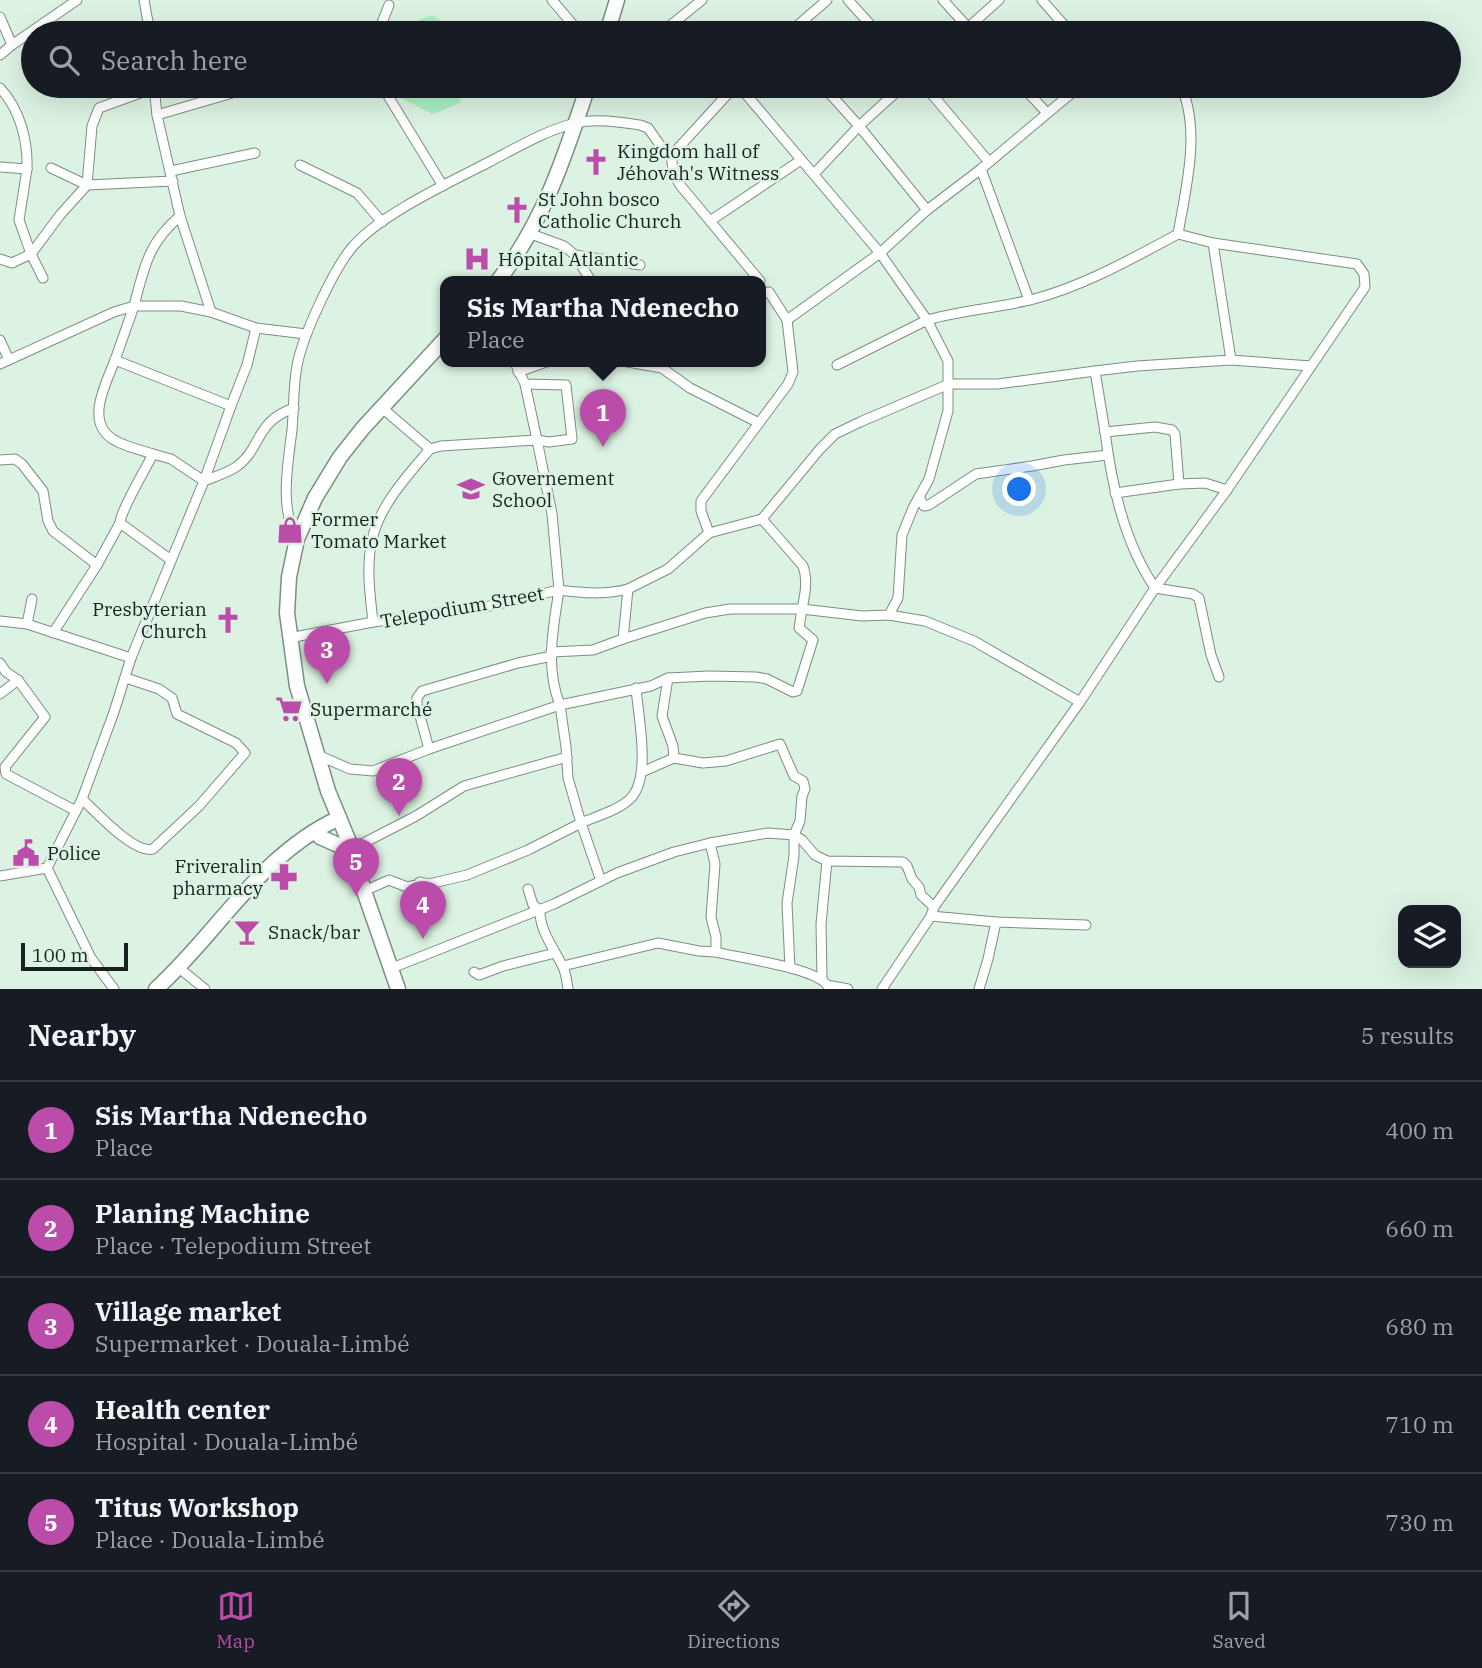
<!DOCTYPE html>
<html lang="en">
<head>
<meta charset="utf-8">
<style>
	body { margin:0; font-family:"IBM Plex Serif",serif; background:#20242c; color:#f1f3f6 }
	.controls { position:absolute; right:21px; bottom:21px; display:grid; overflow:hidden; border-radius:14px; box-shadow:0 7px 28px #0002 }
	.controls button { width:63px; height:63px; display:grid; place-items:center; padding:0; border:0; border-bottom:2px solid #363941; background:#171b24; color:#f1f3f6; font:35px sans-serif }
	.scale { position:absolute; left:21px; bottom:18px; width:107px; box-sizing:border-box; padding-left:7px; border:4px solid #19211c; border-top:0; font-size:19px; line-height:24px; white-space:nowrap; color:#19211c; -webkit-text-stroke:5px #dcf2e2; paint-order:stroke }
	.you { position:absolute; left:1020px; top:490px; width:24px; height:24px; margin:-18px; border:5px solid #fff; border-radius:50%; background:#1a73e8; box-shadow:0 0 0 10px #1a73e833 }
	.badge { display:grid; place-items:center; width:46px; height:46px; border-radius:50%; background:#bc4ca9; color:#fff; font-size:23px; font-weight:700 }
	.pin { position:absolute; translate:-50% -58px; filter:drop-shadow(0 2px 4px #0008) }
	.pin::after { content:''; position:absolute; top:37px; width:24px; height:21px; background:inherit; clip-path:polygon(0 0,100% 0,50% 100%) }
	.popup { position:absolute; left:440px; top:276px; width:326px; height:91px; box-sizing:border-box; display:grid; place-content:center; border-radius:14px; background:#171b24; filter:drop-shadow(0 2px 5px #0005); font-size:23px; white-space:nowrap; color:#9ea1a6 }
	.popup b { font-size:26px; color:#f1f3f6 }
	.popup::after { content:''; position:absolute; left:50%; top:100%; margin-left:-14px; border:14px solid transparent; border-top-color:#171b24 }
	.list { margin:0; padding:0; list-style:none }
	h2 { display:flex; justify-content:space-between; align-items:center; height:91px; margin:0; padding:0 28px; font-size:30px }
	h2 small { font-size:23px; font-weight:400; color:#9ea1a6 }
	.list li { display:grid; grid-template-columns:46px 1fr auto; gap:21px; align-items:center; box-sizing:border-box; height:98px; padding:0 28px; border-top:2px solid #363941 }
	.list b { display:block; font-size:26px; white-space:nowrap }
	.list p { margin:0; font-size:23px; white-space:nowrap; color:#9ea1a6 }
	.list em { font-size:23px; font-style:normal; color:#9ea1a6 }
	.icon { flex:none; width:38px; height:38px; fill:none; stroke:currentColor; stroke-width:2; stroke-linecap:round; stroke-linejoin:round }
	.map { position:relative; flex:none; width:1482px; height:989px; overflow:hidden }
	.search { position:absolute; background:#171b24; box-shadow:0 7px 28px #0002; left:21px; right:21px; top:21px; height:77px; display:flex; align-items:center; gap:18px; box-sizing:border-box; padding:0 24px; border-radius:38px; color:#9ea1a6; font-size:26px }
	.sheet { height:581px; background:#171b24 }
	nav { display:flex; justify-content:space-around; align-items:center; box-sizing:border-box; height:98px; border-top:2px solid #363941; background:#171b24; font-size:19px; color:#9ea1a6 }
	nav a { display:grid; justify-items:center; gap:4px }
	nav .on { color:#bc4ca9 }
	.map>svg:first-child { display:block }
	.green { fill:#a7efbf }
	.lines { fill:none; stroke-linecap:round; stroke-linejoin:round }
	.minor-casing { stroke:#7a8f81; stroke-width:11 }
	.highway-casing { stroke:#7a8f81; stroke-width:17 }
	.minor { stroke:#fff; stroke-width:9 }
	.highway { stroke:#fff; stroke-width:14 }
	.labels { text-anchor:middle; stroke-width:5; stroke-linejoin:round; paint-order:stroke }
	.poi-label { font-size:19px; fill:#19211c; stroke:#dcf2e2; text-anchor:start }
	.street-label { font-size:19px; fill:#19211c; stroke:#dcf2e2 }
</style>
</head>
<body>
<div class="map">
<svg width="1482" height="989" viewBox="0 0 1482 989">
	<rect width="100%" height="100%" fill="#dcf2e2"/>
	<g class="green">
		<polygon points="431,15 463,33 400,33 401,28"/>
		<polygon points="397,86 463,86 460,103 433,114 401,98"/>
	</g>
	<g class="lines">
		<defs>
			<g id="minor">
				<polyline points="144,0 150,33"/>
				<polyline points="552,0 580,33"/>
				<polyline points="848,0 878,33"/>
				<polyline points="943,0 973,33"/>
				<polyline points="1042,0 1071,33"/>
				<polyline points="0,17 12,45 0,55"/>
				<polyline points="378,33 389,5"/>
				<polyline points="661,33 702,0"/>
				<polyline points="789,33 827,0"/>
				<polyline points="962,33 999,0"/>
				<polyline points="12,45 77,0"/>
				<polyline points="154,86 157,115"/>
				<polyline points="382,86 443,186"/>
				<polyline points="739,86 880,253 787,320"/>
				<polyline points="823,86 859,126 927,210"/>
				<polyline points="925,86 989,162"/>
				<polyline points="1022,86 1047,113"/>
				<path d="M0,88C20,109 28,141 27,169L0,167"/>
				<polyline points="154,88 99,108 92,126 87,185 173,181"/>
				<polyline points="671,156 735,86"/>
				<polyline points="300,165 357,193 382,222"/>
				<polyline points="981,169 1029,300"/>
				<polyline points="171,171 255,153"/>
				<polyline points="814,174 859,126 903,86"/>
				<path d="M180,216C148,243 144,268 134,306H181L211,312L256,328L306,334"/>
				<polyline points="710,221 801,160"/>
				<polyline points="531,234 564,246 575,255 640,265"/>
				<path d="M1178,234C1186,187 1201,131 1181,86"/>
				<polyline points="1213,243 1231,360 1137,366 1095,371 1105,432 1155,427 1172,430 1175,434 1179,484 1205,483 1227,490"/>
				<polyline points="575,255 591,281"/>
				<polyline points="0,259 12,263 31,254 19,220 27,169"/>
				<polyline points="43,278 31,254 60,215 87,185 51,168"/>
				<path d="M134,306L115,360L231,406L204,481L171,459L153,454C146,468 120,512 120,523L171,560"/>
				<polyline points="211,312 180,216 157,115 256,86"/>
				<polyline points="0,340 9,360"/>
				<path d="M115,360C106,384 83,424 116,441C127,447 141,450 153,454"/>
				<polyline points="1231,360 1311,366"/>
				<polyline points="514,361 525,384 537,440 549,442 572,439 566,385 525,384"/>
				<polyline points="622,361 662,368 690,388 759,423 701,501 701,511 709,533 668,569 628,589"/>
				<polyline points="0,364 114,312 134,306"/>
				<polyline points="837,365 927,320 880,253 927,210 981,169 1080,86"/>
				<polyline points="518,372 549,361"/>
				<polyline points="231,406 247,365 256,328"/>
				<polyline points="759,423 788,384 793,372 787,320 769,292 760,293"/>
				<path d="M1105,432C1112,486 1124,542 1155,588L1193,594L1199,598L1211,655L1219,677"/>
				<polyline points="0,460 15,459 22,464 43,491 48,521 53,531 97,565 53,633"/>
				<polyline points="1115,493 1179,484"/>
				<polyline points="919,497 924,506 929,505 976,474 1032,466 1064,460 1108,455"/>
				<polyline points="762,519 820,449 835,434 860,422 949,384 998,384 1095,371"/>
				<path d="M709,533L762,519L803,566C808,580 805,595 802,609L862,616L889,615L898,598L902,535L913,508L929,479L948,411V361L927,320C962,310 999,308 1034,299C1084,286 1133,258 1178,234L1213,243L1357,264L1364,274L1365,287L1227,490L1155,588L1080,702L934,907L931,916L882,989"/>
				<path d="M297,539C279,508 288,464 292,430C294,408 293,387 297,366C302,337 332,273 350,250C375,217 450,182 489,162C516,148 546,130 576,123C596,118 620,122 640,125L648,128L660,145L671,156L674,174L680,185L760,281"/>
				<polyline points="97,565 120,523"/>
				<polyline points="32,599 27,624 131,658"/>
				<polyline points="889,615 925,621 974,641 1080,702"/>
				<polyline points="0,621 27,624"/>
				<path d="M373,622C370,595 366,566 372,540C379,506 408,475 430,449"/>
				<path d="M289,638L373,622L485,607L559,590C553,629 545,668 560,705L429,749L373,771L350,769L320,756"/>
				<polyline points="551,652 593,650 623,639"/>
				<polyline points="0,663 6,672 18,680 45,717 5,767 6,774 76,811"/>
				<polyline points="668,678 662,716 673,746 674,758 703,763 726,761 780,744 794,776 803,781 805,789 802,796 800,821 794,835 794,856 787,903 790,968"/>
				<polyline points="0,694 18,680"/>
				<polyline points="429,749 417,705 417,698 422,691 518,663 552,656"/>
				<polyline points="642,772 674,758"/>
				<path d="M82,799C96,812 134,854 153,849L199,806L245,753L236,743L177,714L172,698L159,689L126,678"/>
				<polyline points="710,843 768,833 794,835 802,840 815,855 827,861 903,862 907,866 912,879 919,887 921,895 934,907"/>
				<polyline points="352,849 416,816 464,786 567,757"/>
				<polyline points="47,868 91,958 114,989"/>
				<path d="M0,876L47,868L82,799L114,712L131,658L204,481C214,477 227,473 236,467C262,449 254,422 294,408"/>
				<path d="M601,881L581,823C597,816 617,811 630,799C652,778 638,716 636,688"/>
				<path d="M528,889L533,905L540,910C539,930 555,950 563,967C566,973 567,982 568,989"/>
				<path d="M364,891L389,880L407,887L417,885L420,882L429,884L467,875L528,850L581,823L568,778L566,747L560,705L651,686L668,678L709,676L756,677L767,679L793,692L797,691L813,640L799,628L802,609H730L705,613L623,639L628,589C606,595 582,593 559,590L552,514L537,440L441,446L430,449L381,407"/>
				<polyline points="931,916 996,922 1086,925"/>
				<polyline points="563,966 658,943 699,951 716,952"/>
				<polyline points="179,968 205,989"/>
				<path d="M392,968L554,904L617,873L674,852L710,843L715,864L711,917L716,937V952C739,958 816,968 827,985L848,989"/>
				<polyline points="474,972 479,975 503,966 555,953"/>
				<polyline points="822,978 821,924 827,861"/>
				<polyline points="979,989 988,959 996,922"/>
			</g>
			<g id="highway">
				<polyline points="607,33 617,0"/>
				<path d="M498,281C544,221 565,156 588,86"/>
				<polyline points="320,837 345,848 353,858"/>
				<path d="M156,989C218,933 260,854 339,818"/>
				<polyline points="398,989 364,891 352,849 328,791 297,686 287,613 289,577 297,539 315,498 340,457 363,428 446,338"/>
			</g>
		</defs>
		<use href="#minor" class="minor-casing"/>
		<use href="#highway" class="highway-casing"/>
		<use href="#minor" class="minor"/>
		<use href="#highway" class="highway"/>
	</g>
	<defs>
		<symbol id="church-bare" viewBox="-9 -9 18 18"><path d="M-1.2-6h2.4v3.5h3.3v2.4h-3.3V6h-2.4V-.1h-3.3v-2.4h3.3Z" fill="#bc4ca9" stroke="#dcf2e2" stroke-width="2.5" paint-order="stroke"/></symbol>
		<symbol id="hospital-bare" viewBox="-9 -9 18 18"><path d="M-5-5h3v3.5h4V-5h3V5h-3V1.5h-4V5h-3Z" fill="#bc4ca9" stroke="#dcf2e2" stroke-width="2.5" paint-order="stroke"/></symbol>
		<symbol id="school-bare" viewBox="-9 -9 18 18"><path d="M0-5L7-2L0 1L-7-2ZM-4 1L0 2.5L4 1V4Q0 6-4 4Z" fill="#bc4ca9" stroke="#dcf2e2" stroke-width="2.5" paint-order="stroke"/></symbol>
		<symbol id="shop-bare" viewBox="-9 -9 18 18"><path d="M-5-2.5h2.3a2.7 3.5 0 0 1 5.4 0H5L5.5 6h-11ZM-1.5-2.5h3a1.5 2.3 0 0 0-3 0Z" fill="#bc4ca9" stroke="#dcf2e2" stroke-width="2.5" paint-order="stroke"/></symbol>
		<symbol id="supermarket-bare" viewBox="-9 -9 18 18"><path d="M-6-5.5h2.5l.6 2H6L4.5 2H-2.5L-4.4-4H-6ZM-1.5 3.2a1.3 1.3 0 1 0 .1 0ZM3 3.2a1.3 1.3 0 1 0 .1 0Z" fill="#bc4ca9" stroke="#dcf2e2" stroke-width="2.5" paint-order="stroke"/></symbol>
		<symbol id="civic-bare" viewBox="-9 -9 18 18"><path d="M-.6-6.5H3V-4.5H.6V-3L4-1V1h2V6H-6V1h2V-1L-.6-3ZM-1.2 2.5V6h2.4V2.5Z" fill="#bc4ca9" stroke="#dcf2e2" stroke-width="2.5" paint-order="stroke"/></symbol>
		<symbol id="pharmacy-bare" viewBox="-9 -9 18 18"><path d="M-2-6h4v4h4v4h-4v4h-4v-4h-4v-4h4Z" fill="#bc4ca9" stroke="#dcf2e2" stroke-width="2.5" paint-order="stroke"/></symbol>
		<symbol id="bar-bare" viewBox="-9 -9 18 18"><path d="M-6-5H6L.8 .8V4.5H3.5V6h-7V4.5H-.8V.8Z" fill="#bc4ca9" stroke="#dcf2e2" stroke-width="2.5" paint-order="stroke"/></symbol>
	</defs>
	<g fill-rule="evenodd">
		<use href="#church-bare" x="577" y="143" width="38" height="38"/>
		<use href="#church-bare" x="498" y="191" width="38" height="38"/>
		<use href="#hospital-bare" x="458" y="240" width="38" height="38"/>
		<use href="#school-bare" x="452" y="470" width="38" height="38"/>
		<use href="#shop-bare" x="271" y="511" width="38" height="38"/>
		<use href="#church-bare" x="209" y="601" width="38" height="38"/>
		<use href="#supermarket-bare" x="270" y="690" width="38" height="38"/>
		<use href="#civic-bare" x="7" y="834" width="38" height="38"/>
		<use href="#pharmacy-bare" x="265" y="858" width="38" height="38"/>
		<use href="#bar-bare" x="228" y="913" width="38" height="38"/>
	</g>
	<g class="labels">
		<g class="poi-label">
			<text x="617" y="158">Kingdom hall of<tspan x="617" dy="22">Jéhovah's Witness</tspan></text>
			<text x="538" y="206">St John bosco<tspan x="538" dy="22">Catholic Church</tspan></text>
			<text x="498" y="266">Hôpital Atlantic</text>
			<text x="492" y="485">Governement<tspan x="492" dy="22">School</tspan></text>
			<text x="311" y="526">Former<tspan x="311" dy="22">Tomato Market</tspan></text>
			<text x="207" y="616" text-anchor="end">Presbyterian<tspan x="207" dy="22">Church</tspan></text>
			<text x="310" y="716">Supermarché</text>
			<text x="47" y="860">Police</text>
			<text x="263" y="873" text-anchor="end">Friveralin<tspan x="263" dy="22">pharmacy</tspan></text>
			<text x="268" y="939">Snack/bar</text>
		</g>
		<g class="street-label">
			<text transform="translate(462 607) rotate(-10)" y="7">Telepodium Street</text>
		</g>
	</g>
</svg>
<div class="controls">
<button><svg class="icon" aria-label="layers" viewBox="0 0 24 24"><path d="M12 4l9 5-9 5-9-5zM3 14l9 5 9-5"/></svg></button>
</div>
<div class="scale">100 m</div>
<div class="you"></div>
<div class="pin badge" style="left:603px;top:447px">1</div>
<div class="popup"><b>Sis Martha Ndenecho</b>Place</div>
<div class="pin badge" style="left:399px;top:816px">2</div>
<div class="pin badge" style="left:327px;top:684px">3</div>
<div class="pin badge" style="left:423px;top:939px">4</div>
<div class="pin badge" style="left:356px;top:896px">5</div>
<div class="search"><svg class="icon" aria-label="search" viewBox="0 0 24 24"><circle cx="10" cy="10" r="6"/><path d="M15 15l6 6"/></svg>Search here</div>
</div>
<section class="sheet">
<h2>Nearby<small>5 results</small></h2>
<ul class="list">
<li><span class="badge">1</span><div><b>Sis Martha Ndenecho</b><p>Place</p></div><em>400 m</em></li>
<li><span class="badge">2</span><div><b>Planing Machine</b><p>Place · Telepodium Street</p></div><em>660 m</em></li>
<li><span class="badge">3</span><div><b>Village market</b><p>Supermarket · Douala-Limbé</p></div><em>680 m</em></li>
<li><span class="badge">4</span><div><b>Health center</b><p>Hospital · Douala-Limbé</p></div><em>710 m</em></li>
<li><span class="badge">5</span><div><b>Titus Workshop</b><p>Place · Douala-Limbé</p></div><em>730 m</em></li>
</ul>
</section>
<nav>
<a class="on"><svg class="icon" aria-label="map" viewBox="0 0 24 24"><path d="M3 6l6-2 6 2 6-2v14l-6 2-6-2-6 2zM9 4v14M15 6v14"/></svg>Map</a>
<a><svg class="icon" aria-label="directions" viewBox="0 0 24 24"><path d="M12 3l9 9-9 9-9-9zM9 14v-3h6M13 9l2 2-2 2"/></svg>Directions</a>
<a><svg class="icon" aria-label="saved" viewBox="0 0 24 24"><path d="M7 4h10v16l-5-4-5 4z"/></svg>Saved</a>
</nav>
</body>
</html>
